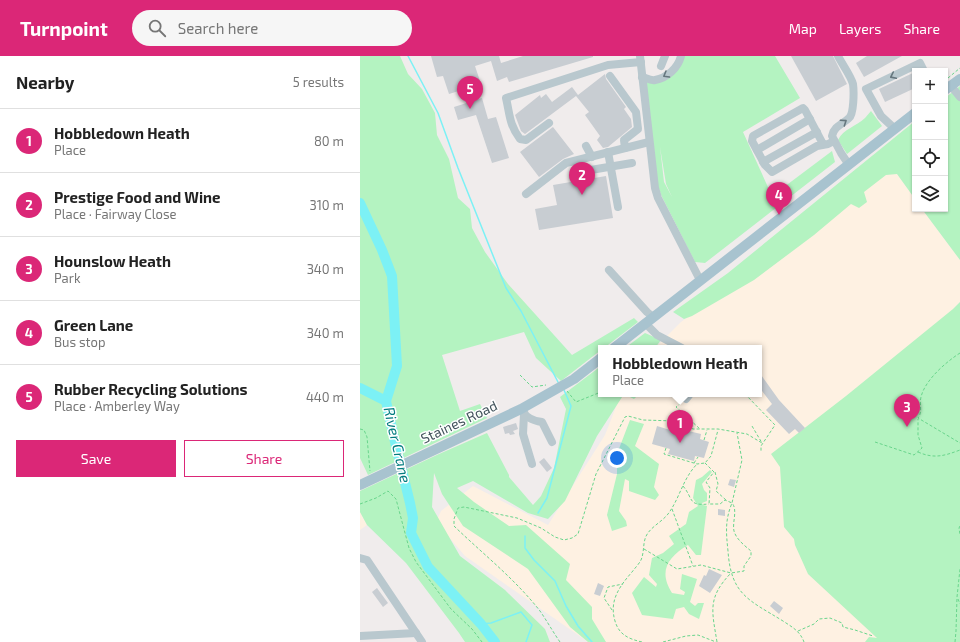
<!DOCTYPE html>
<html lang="en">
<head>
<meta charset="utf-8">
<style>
	body { margin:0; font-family:"Exo 2",sans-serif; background:#f6f6f6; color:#222 }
	.controls { position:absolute; right:12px; top:12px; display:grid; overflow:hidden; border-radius:0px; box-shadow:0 1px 3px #0004 }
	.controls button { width:36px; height:36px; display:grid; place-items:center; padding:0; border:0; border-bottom:1px solid #e0e0e0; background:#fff; color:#222; font:20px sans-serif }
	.you { position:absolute; left:257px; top:402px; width:14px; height:14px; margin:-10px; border:3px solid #fff; border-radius:50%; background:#1a73e8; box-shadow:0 0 0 6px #1a73e833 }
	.badge { display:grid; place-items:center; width:26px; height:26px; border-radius:50%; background:#db2777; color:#fff; font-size:13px; font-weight:700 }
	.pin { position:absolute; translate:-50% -33px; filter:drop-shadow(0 1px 2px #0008) }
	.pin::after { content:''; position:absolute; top:21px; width:14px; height:12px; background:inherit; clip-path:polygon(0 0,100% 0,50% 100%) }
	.popup { position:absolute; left:238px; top:289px; width:164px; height:52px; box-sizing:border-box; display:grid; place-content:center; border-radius:0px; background:#fff; filter:drop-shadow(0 1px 3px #0005); font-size:13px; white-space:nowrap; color:#767676 }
	.popup b { font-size:15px; color:#222 }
	.popup::after { content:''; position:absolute; left:50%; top:100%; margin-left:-8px; border:8px solid transparent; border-top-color:#fff }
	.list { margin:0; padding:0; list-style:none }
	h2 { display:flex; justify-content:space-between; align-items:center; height:52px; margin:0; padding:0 16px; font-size:17px }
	h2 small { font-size:13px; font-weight:400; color:#767676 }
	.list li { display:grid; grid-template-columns:26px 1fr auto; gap:12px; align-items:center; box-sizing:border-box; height:64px; padding:0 16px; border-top:1px solid #e0e0e0 }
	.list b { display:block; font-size:15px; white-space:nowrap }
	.list p { margin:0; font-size:13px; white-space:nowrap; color:#767676 }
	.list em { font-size:13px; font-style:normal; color:#767676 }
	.actions { display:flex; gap:8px; padding:12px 16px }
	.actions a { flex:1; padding:9px 0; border:1px solid #db2777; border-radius:0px; text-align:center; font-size:14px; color:#db2777 }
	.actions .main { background:#db2777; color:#fff }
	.icon { flex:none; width:22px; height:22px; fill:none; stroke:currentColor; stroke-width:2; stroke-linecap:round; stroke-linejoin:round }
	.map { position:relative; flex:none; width:600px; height:586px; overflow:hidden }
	header { display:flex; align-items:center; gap:24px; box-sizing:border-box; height:56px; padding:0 20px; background:#db2777; color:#fff }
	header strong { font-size:19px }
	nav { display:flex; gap:22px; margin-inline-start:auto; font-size:14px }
	.search { width:280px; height:36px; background:#f6f6f6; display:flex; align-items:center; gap:10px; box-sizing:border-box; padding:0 14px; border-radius:22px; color:#767676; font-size:15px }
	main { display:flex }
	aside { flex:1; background:#fff }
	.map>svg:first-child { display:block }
	.commercial { fill:#fef1e2 }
	.green { fill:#b4f3c1; fill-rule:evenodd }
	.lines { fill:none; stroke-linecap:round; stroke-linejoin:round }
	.stream { stroke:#7cf1f5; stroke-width:1.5 }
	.river { stroke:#7cf1f5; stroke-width:10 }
	.building { fill:#c8cdd2 }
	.path { stroke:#69d58c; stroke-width:1; stroke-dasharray:3 2; stroke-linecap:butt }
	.minor { stroke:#b9c8ce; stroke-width:8 }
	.major { stroke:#a8c3cf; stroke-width:10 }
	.oneway { stroke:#66777e }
	.labels { text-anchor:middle; stroke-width:3; stroke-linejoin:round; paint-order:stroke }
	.street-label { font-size:14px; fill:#43545c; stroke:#fff }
	.water-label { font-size:15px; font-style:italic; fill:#057d81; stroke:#fff }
</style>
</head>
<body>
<header>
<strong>Turnpoint</strong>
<div class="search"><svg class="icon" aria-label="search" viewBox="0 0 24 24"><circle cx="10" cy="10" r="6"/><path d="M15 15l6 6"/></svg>Search here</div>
<nav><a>Map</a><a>Layers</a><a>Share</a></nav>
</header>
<main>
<aside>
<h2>Nearby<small>5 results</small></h2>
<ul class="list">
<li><span class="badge">1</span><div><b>Hobbledown Heath</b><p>Place</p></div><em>80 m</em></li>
<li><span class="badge">2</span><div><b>Prestige Food and Wine</b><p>Place · Fairway Close</p></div><em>310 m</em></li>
<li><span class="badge">3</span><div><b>Hounslow Heath</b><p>Park</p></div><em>340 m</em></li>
<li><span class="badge">4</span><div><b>Green Lane</b><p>Bus stop</p></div><em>340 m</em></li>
<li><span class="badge">5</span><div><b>Rubber Recycling Solutions</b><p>Place · Amberley Way</p></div><em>440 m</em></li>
</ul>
<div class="actions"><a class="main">Save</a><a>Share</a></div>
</aside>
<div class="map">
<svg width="600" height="586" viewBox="0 0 600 586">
	<rect width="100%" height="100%" fill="#f0ecec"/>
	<g class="commercial">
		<polygon points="532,111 555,143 555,153 562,153 600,204 600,246 593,253 579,586 228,586 105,500 76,466 81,455 113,430 188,469 245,379 261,338 399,338 399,292 295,292 321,266"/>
		<polygon points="0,456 7,469 0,474"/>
	</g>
	<g class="green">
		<polygon points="0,0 40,0 48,18 62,33 75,57 77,79 89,103 98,142 110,153 112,172 125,196 148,228 212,299 274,262 278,266 244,292 241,292 241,294 201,325 176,302 164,276 82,299 100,355 120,348 127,362 8,419 0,402"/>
		<path d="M324,0H415L440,42L383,76L412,140L472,95L475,106L345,207L335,206L302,141L296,125L286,27L307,17ZM300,91L306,128L312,141L304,126Z"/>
		<polygon points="600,30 600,204 562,153 585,153 585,42"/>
		<path d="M511,55L522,70L487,98L478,84C483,73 497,70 505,62C507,60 509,57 511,55Z"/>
		<polygon points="555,65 555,143 537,118 526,119 504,136 507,146 499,152 491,148 454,179 394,224 332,260 324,263 313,256 368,217"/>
		<polygon points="600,246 600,586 505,586 509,581 517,582 448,518 435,489 434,483 424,471 420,411 411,398 486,340 593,253"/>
		<polygon points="285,277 301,284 295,292 265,292"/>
		<polygon points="241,310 241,338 279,338 274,343 264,338 237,380 205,445 188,463 168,457 113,425 97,432 114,446 149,470 166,469 210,508 206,524 232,551 232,563 246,586 228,586 210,571 168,513 103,470 82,438 74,417 72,451 100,500 145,534 185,573 190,586 105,586 99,577 46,507 7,469 0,456 0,435 79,398 127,377 149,419 149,421 173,449 181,440 194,412 206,353 200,341"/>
		<polygon points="270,364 284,368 275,390 299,408 294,431 299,439 295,444 269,435 269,425 265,423 259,455 266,465 267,470 252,475 247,459 257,418 257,398"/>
		<path d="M350,414L352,416L342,428L344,434L347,437V445L342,447L343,449L347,450L341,499H336L328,489C308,501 298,515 312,537L324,539L325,536L320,533L322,518L337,523L330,546L335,550L338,547H344L339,563L329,558L324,551L316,553L313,563L282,559L272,537L284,521L296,531L297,528L289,519L292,502L303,497L314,488L309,480L326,468L329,456L338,450L333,442L336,424L342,421Z"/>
	</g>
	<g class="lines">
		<g class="stream">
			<polyline points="48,0 78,57 98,112 146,232 161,255 199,328"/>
			<polyline points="178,457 187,442 211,350 204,334"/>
			<polyline points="165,480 165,492 174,504 195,525 206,550 218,570 232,586"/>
			<polyline points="121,568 131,567 161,556 172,569 166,586"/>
		</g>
		<g class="river">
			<polyline points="0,147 22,194 32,220 37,310 26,345 35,386 50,447 53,462 51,477 68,511 121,568 135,586"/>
			<polyline points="0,332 26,345"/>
		</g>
	</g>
	<g class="building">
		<polygon points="71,0 139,0 141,7 163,0 233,0 233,1 149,26 147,21 137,25 131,5 115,10 121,28 89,38 83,20 77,21"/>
		<polygon points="431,0 473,0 487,28 456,45"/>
		<polygon points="507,0 542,0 504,21 496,7"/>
		<polygon points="555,16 555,32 525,46 519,33"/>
		<polygon points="245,18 246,23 266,51 264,53 271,63 272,71 248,91 243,92 237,84 240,80 225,59 229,56 216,40 165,78 161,75 155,59 180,39 181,42 186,38 192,46 212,31 218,39"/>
		<polygon points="122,42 128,63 136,61 149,102 132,107 116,59 98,64 94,51"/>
		<polygon points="193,71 214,98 203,103 179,121 160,96"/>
		<polygon points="246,120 253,162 179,174 175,153 197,149 193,129"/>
		<polygon points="399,316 419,344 445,372 439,377 435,373 429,378 406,354 412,348 399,331"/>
		<polygon points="156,367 158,373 153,375 155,378 150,379 149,377 145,378 143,371"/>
		<polygon points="312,368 317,369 316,372 341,378 340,383 349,386 344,402 335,400 334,405 308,398 310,393 292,388 297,370 310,374"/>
		<polygon points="184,402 192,412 187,416 179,406"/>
		<polygon points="370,423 376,424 374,431 368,429"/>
		<polygon points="358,453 365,454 365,460 358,459"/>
		<polygon points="349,513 362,519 350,537 339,530 344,519 346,520"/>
		<polygon points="238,527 244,530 240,540 234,538"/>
		<polygon points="17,532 28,547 23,551 12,536"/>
		<polygon points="414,545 423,552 419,558 410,550"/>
	</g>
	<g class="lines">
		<g class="path">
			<polyline points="588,22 600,12"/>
			<polyline points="271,289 274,292"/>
			<polyline points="297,292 301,289"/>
			<path d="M600,297C586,306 565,324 561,341C559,348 563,356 558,362L600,387"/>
			<polyline points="160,319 172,331 186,329"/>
			<polyline points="207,335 216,346 241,336"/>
			<polyline points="385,338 415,369 401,390 401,395"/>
			<polyline points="321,347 316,351 340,373"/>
			<polyline points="0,373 4,374 7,381 10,415"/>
			<polyline points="344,384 347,374"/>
			<polyline points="515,386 554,399 562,392 558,379 558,363"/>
			<polyline points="306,392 304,398 337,408 345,407 351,400 358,374"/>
			<path d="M558,396C574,403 584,400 600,394"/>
			<polyline points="334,407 338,401"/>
			<path d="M345,407L354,416L346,426L350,432L349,448H360L365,444L372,447C365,464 366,476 368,495C371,539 389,544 423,565C432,571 440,575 444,586"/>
			<polyline points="355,416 358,428 356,435 366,444"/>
			<path d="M323,430C334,443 327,450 349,448"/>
			<polyline points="0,448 16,442 28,435 36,443 49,492 56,506 91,553 112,573 122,586"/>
			<polyline points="312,453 333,510"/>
			<polyline points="600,470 599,472 600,479"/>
			<path d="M284,493L317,513L341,509L371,517L384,515V510L391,500V495C385,490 376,483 374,475C372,466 378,454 372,447L382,404L377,377"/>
			<polyline points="598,543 600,548"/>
			<polyline points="252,554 244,542 248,531 263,528"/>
			<polyline points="438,575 454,568 459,563 470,562 482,567 483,571 495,574 513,580"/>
			<path d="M200,586C193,576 187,565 180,555C155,523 123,498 94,470V463L98,452L104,451L157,462L181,472L195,481L204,484L212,482L218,478L236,418L265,361L268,360L283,364L315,365L333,373H358L387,378L402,387L392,370"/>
			<path d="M282,586C269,583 259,579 255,565C249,545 259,531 272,516C275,512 279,508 281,504C284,497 283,490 285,483C288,472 301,467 308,458C320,442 322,424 337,408"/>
			<polyline points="303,586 326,580 338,579 356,586"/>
			<path d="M357,586C352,555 347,542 371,517"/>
			<polyline points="595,586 596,575 597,541 600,513"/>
		</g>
		<g class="minor">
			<polyline points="280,0 295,132 298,142 340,224"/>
			<path d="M478,0C482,8 491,20 493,28C494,35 494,58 489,62C483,68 474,70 472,80L481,97L489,109"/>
			<polyline points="301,10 305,0"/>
			<polyline points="250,20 276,56 278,73 264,84 265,92"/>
			<path d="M282,21C286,22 291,25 295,24C307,22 318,12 321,0"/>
			<polyline points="591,30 600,41"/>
			<path d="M189,67L166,84L160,83C149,68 150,59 146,42L248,9L281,6"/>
			<polyline points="535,73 521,60 506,33 560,7 564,15"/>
			<polyline points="463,88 445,54 443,52 393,80 392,85 405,109 412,116 457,90 468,88 474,85"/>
			<polyline points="226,90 232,101"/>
			<polyline points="397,94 450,63"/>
			<polyline points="248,96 258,151"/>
			<polyline points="403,106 457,76"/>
			<polyline points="219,116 272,107"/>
			<polyline points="166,138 206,107 289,86"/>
			<polyline points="249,214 287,256 293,261"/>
			<polyline points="285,267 297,279 322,292"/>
			<polyline points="326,343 330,338"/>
			<path d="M163,355C166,362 175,365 182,366L192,386"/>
			<polyline points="164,358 163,378 172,408"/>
			<polyline points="0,502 7,504 62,586"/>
			<polyline points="0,580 56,577"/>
		</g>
		<g class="major">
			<polyline points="585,34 600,23"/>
			<polyline points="254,292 555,57"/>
			<polyline points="0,429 161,353 214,323 241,302"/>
		</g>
	</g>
	<defs><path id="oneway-chevron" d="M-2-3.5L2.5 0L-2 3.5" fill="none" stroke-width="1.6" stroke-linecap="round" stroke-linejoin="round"/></defs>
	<g class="oneway">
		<use href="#oneway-chevron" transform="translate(306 19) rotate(150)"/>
		<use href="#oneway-chevron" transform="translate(533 20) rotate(154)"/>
		<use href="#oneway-chevron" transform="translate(484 66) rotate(-34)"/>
	</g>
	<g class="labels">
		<g class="street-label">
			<text transform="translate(99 366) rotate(-25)" y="5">Staines Road</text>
		</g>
		<g class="water-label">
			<text transform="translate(37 389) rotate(77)" y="5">River Crane</text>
		</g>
	</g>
</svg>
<div class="controls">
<button>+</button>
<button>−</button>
<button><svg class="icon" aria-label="locate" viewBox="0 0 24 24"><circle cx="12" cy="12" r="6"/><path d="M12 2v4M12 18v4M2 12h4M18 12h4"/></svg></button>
<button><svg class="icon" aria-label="layers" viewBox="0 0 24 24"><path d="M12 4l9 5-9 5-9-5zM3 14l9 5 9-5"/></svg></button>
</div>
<div class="you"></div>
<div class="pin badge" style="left:320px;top:387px">1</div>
<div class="popup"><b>Hobbledown Heath</b>Place</div>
<div class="pin badge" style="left:222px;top:139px">2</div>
<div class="pin badge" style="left:547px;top:371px">3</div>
<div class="pin badge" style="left:419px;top:159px">4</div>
<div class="pin badge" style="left:110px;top:53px">5</div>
</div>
</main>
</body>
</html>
